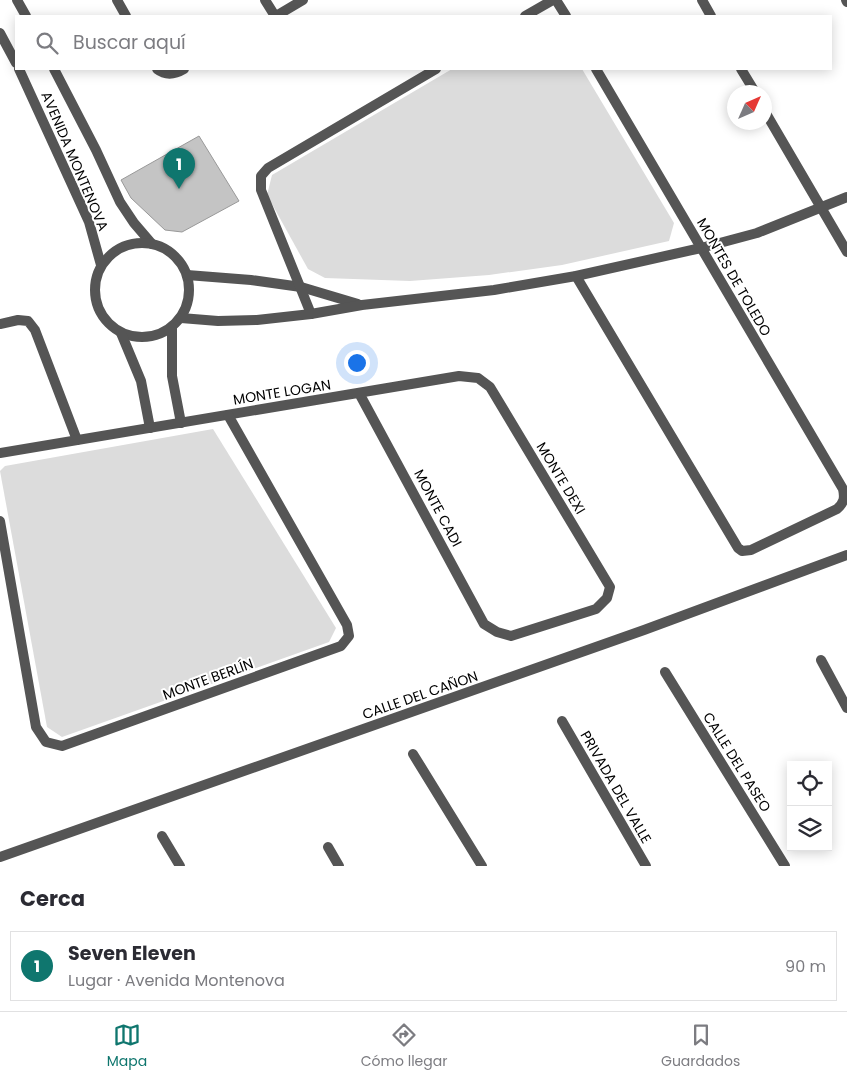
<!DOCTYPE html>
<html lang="es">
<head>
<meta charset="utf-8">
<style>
	body { margin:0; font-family:Poppins,sans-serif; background:#f2f2f3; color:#2b2b33 }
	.controls { position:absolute; right:15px; bottom:15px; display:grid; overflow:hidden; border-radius:0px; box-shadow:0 2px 12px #0003 }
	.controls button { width:45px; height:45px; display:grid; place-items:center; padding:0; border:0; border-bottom:1px solid #e1e1e2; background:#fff; color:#2b2b33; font:25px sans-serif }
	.compass { position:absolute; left:727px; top:85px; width:45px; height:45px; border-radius:50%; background:#fff; box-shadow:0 2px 12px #0003; rotate:45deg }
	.you { position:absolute; left:356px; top:362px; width:18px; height:18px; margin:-12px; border:4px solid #fff; border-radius:50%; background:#1a73e8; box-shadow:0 0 0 8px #1a73e833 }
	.badge { display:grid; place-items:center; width:32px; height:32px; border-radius:50%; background:#0f766e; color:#fff; font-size:16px; font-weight:700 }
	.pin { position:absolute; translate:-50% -41px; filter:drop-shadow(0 1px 2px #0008) }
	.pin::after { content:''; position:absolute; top:26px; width:18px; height:15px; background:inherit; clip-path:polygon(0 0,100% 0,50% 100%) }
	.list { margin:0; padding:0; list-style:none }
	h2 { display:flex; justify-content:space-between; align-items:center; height:65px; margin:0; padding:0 20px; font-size:21px }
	h2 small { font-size:16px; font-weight:400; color:#7c7c81 }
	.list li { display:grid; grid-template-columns:32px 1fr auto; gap:15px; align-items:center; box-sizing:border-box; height:70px; margin:0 10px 10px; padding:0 10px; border:1px solid #e1e1e2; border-radius:0px }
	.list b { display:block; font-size:19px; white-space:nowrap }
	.list p { margin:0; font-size:16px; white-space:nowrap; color:#7c7c81 }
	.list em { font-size:16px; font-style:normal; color:#7c7c81 }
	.icon { flex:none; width:28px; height:28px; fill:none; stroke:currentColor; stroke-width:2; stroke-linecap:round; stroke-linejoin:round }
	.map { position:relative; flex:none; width:847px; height:866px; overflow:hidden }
	.search { position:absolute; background:#fff; box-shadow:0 2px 12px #0003; left:15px; right:15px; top:15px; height:55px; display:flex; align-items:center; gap:12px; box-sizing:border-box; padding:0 18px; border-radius:0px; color:#7c7c81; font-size:19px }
	.sheet { height:145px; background:#fff }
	nav { display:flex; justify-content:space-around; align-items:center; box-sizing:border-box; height:70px; border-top:1px solid #e1e1e2; background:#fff; font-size:14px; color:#7c7c81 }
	nav a { display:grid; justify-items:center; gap:2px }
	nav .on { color:#0f766e }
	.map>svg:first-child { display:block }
	.green { fill:#dcdcdc }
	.building { fill:#c4c4c4; stroke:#999 }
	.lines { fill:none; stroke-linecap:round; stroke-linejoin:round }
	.street { stroke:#555; stroke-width:10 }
	.labels { text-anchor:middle; stroke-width:4; stroke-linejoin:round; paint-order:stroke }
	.street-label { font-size:14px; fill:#000; stroke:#fff }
</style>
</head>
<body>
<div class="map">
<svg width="847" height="866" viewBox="0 0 847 866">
	<rect width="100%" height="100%" fill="#fff"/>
	<g class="green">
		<polygon points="452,69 582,69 674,223 669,241 562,265 489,275 410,281 325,278 308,269 267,195 272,175"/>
		<polygon points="213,429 336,628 329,642 62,737 47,727 0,471 5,466"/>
	</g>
	<polygon class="building" points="199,136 239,201 182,232 165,230 131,198 121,180"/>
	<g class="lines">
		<g class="street">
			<polyline points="17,0 26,16"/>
			<polyline points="117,0 126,16"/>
			<polyline points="265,0 275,16"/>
			<polyline points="556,0 566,16"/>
			<polyline points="702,0 711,16"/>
			<polyline points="846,0 847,2"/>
			<polyline points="276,16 303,0"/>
			<polyline points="525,16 553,0"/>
			<polyline points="0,33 16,63"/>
			<polyline points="19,69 89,222 101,265"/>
			<polyline points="54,69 96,150 120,202 134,223 152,244"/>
			<path d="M157,69C166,76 174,75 184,69"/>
			<polyline points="741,69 755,92"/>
			<polyline points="764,110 847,252"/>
			<circle cx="142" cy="290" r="47"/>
			<polyline points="187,275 251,280 301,287 358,304"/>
			<path d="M576,276L738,548L742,551L751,550L837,509C844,503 845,498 843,489L596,69"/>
			<polyline points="311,314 261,190 261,176 268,168 436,69"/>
			<polyline points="181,318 218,321 257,320 311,314 362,305 494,290 576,276 701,248 757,233 847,197"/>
			<polyline points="0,324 18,320 28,321 35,330 77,440"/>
			<polyline points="172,328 172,376 181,423"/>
			<polyline points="121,333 141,381 150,428"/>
			<polyline points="0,453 459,376 478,378 490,387 610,587 607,598 596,609 511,636 497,632 484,624 359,393"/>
			<polyline points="0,521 36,727 46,742 62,746 341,646 349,636 347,625 228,415"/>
			<polyline points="821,660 847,708"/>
			<polyline points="665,672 785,866"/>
			<polyline points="562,721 646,866"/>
			<polyline points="413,754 482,866"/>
			<polyline points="162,836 180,866"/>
			<polyline points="328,847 339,866"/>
			<polyline points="0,857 644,630 847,555"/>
		</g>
	</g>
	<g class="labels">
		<g class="street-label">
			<text transform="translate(75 161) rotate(67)" y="5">AVENIDA MONTENOVA</text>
			<text transform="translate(734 277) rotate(60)" y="5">MONTES DE TOLEDO</text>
			<text transform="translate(282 392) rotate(-9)" y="5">MONTE LOGAN</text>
			<text transform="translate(561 478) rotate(59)" y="5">MONTE DEXI</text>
			<text transform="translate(438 508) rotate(62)" y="5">MONTE CADI</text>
			<text transform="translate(208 679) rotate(-20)" y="5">MONTE BERLÍN</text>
			<text transform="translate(420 695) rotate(-19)" y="5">CALLE DEL CAÑON</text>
			<text transform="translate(737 762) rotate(58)" y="5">CALLE DEL PASEO</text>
			<text transform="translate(616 787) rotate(60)" y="5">PRIVADA DEL VALLE</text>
		</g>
	</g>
</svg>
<div class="controls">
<button><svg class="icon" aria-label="locate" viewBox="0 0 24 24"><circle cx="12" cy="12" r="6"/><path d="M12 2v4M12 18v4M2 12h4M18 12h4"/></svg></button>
<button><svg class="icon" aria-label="layers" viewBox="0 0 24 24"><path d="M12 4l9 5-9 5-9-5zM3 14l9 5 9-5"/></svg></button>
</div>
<svg class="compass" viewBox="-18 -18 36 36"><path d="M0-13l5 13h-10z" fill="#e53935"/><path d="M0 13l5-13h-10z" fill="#7c7c81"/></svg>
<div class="you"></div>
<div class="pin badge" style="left:179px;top:189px">1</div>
<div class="search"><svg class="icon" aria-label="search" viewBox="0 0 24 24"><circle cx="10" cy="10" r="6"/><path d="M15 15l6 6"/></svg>Buscar aquí</div>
</div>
<section class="sheet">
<h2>Cerca<small></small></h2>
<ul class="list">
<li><span class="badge">1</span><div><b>Seven Eleven</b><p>Lugar · Avenida Montenova</p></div><em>90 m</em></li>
</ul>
</section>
<nav>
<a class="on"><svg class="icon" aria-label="map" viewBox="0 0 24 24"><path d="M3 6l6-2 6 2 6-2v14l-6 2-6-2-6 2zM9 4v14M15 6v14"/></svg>Mapa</a>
<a><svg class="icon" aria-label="directions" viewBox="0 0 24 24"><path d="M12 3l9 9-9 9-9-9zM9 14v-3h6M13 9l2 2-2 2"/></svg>Cómo llegar</a>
<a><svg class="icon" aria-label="saved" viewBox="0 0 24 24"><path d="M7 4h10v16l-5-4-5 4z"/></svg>Guardados</a>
</nav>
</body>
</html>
